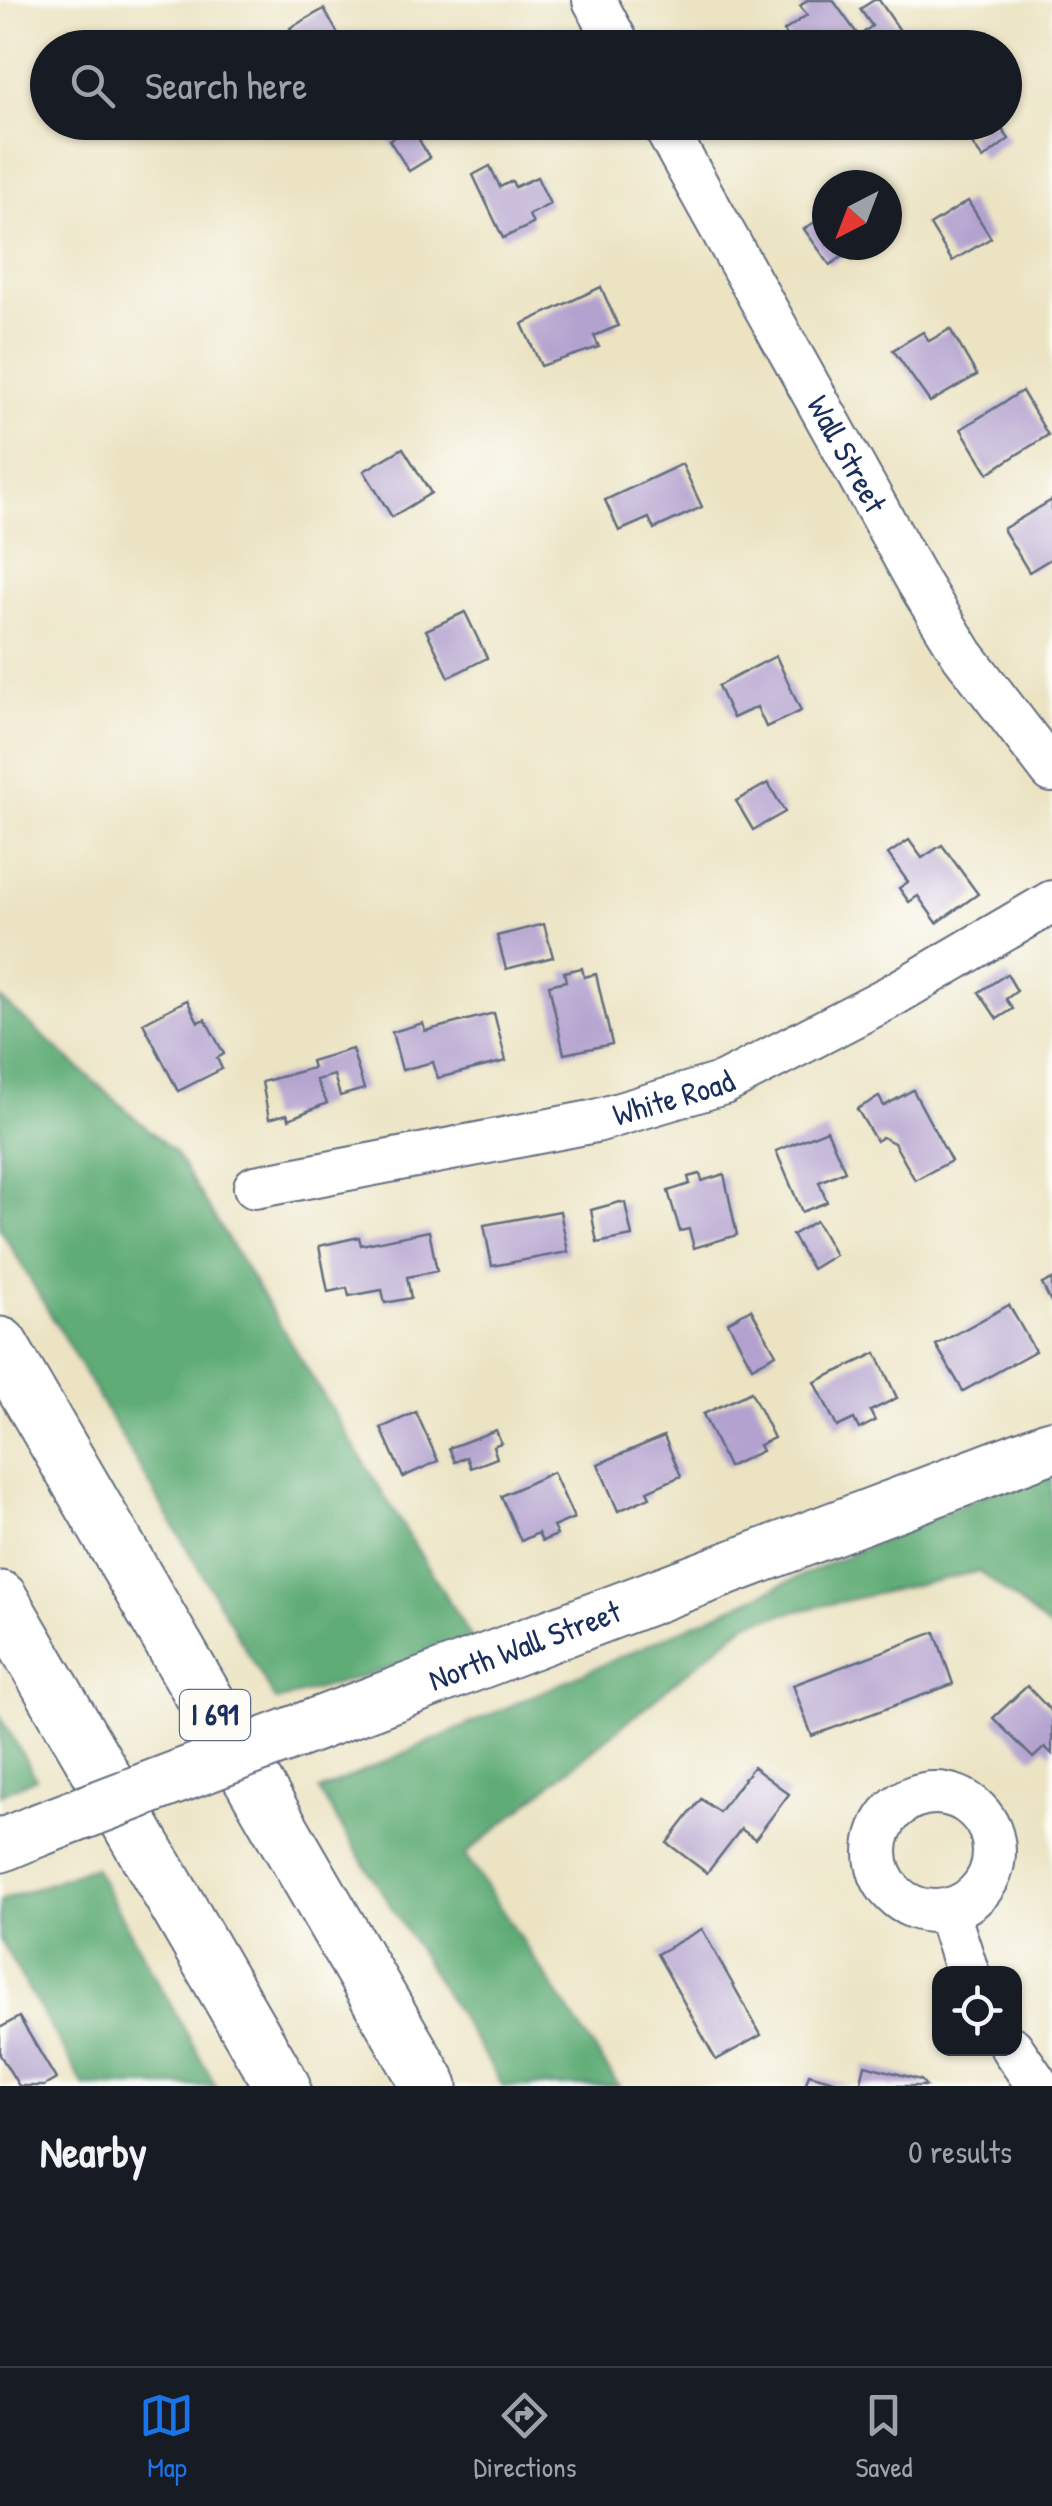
<!DOCTYPE html>
<html lang="en">
<head>
<meta charset="utf-8">
<style>
	body { margin:0; font-family:"Patrick Hand",sans-serif; background:#242831; color:#f1f3f6 }
	.controls { position:absolute; right:30px; bottom:30px; display:grid; overflow:hidden; border-radius:20px; box-shadow:0 2px 8px #0004 }
	.controls button { width:90px; height:90px; display:grid; place-items:center; padding:0; border:0; border-bottom:2px solid #363941; background:#171b24; color:#f1f3f6; font:50px sans-serif }
	.compass { position:absolute; left:812px; top:170px; width:90px; height:90px; border-radius:50%; background:#171b24; box-shadow:0 2px 8px #0004; rotate:222deg }
	.list { margin:0; padding:0; list-style:none }
	h2 { display:flex; justify-content:space-between; align-items:center; height:130px; margin:0; padding:0 40px; font-size:42px }
	h2 small { font-size:32px; font-weight:400; color:#9ea1a6 }
	.icon { flex:none; width:55px; height:55px; fill:none; stroke:currentColor; stroke-width:2; stroke-linecap:round; stroke-linejoin:round }
	.map { position:relative; flex:none; width:1052px; height:2086px; overflow:hidden }
	.search { position:absolute; background:#171b24; box-shadow:0 2px 8px #0004; left:30px; right:30px; top:30px; height:110px; display:flex; align-items:center; gap:25px; box-sizing:border-box; padding:0 35px; border-radius:55px; color:#9ea1a6; font-size:38px }
	.sheet { height:280px; background:#171b24 }
	nav { display:flex; justify-content:space-around; align-items:center; box-sizing:border-box; height:140px; border-top:2px solid #363941; background:#171b24; font-size:28px; color:#9ea1a6 }
	nav a { display:grid; justify-items:center; gap:5px }
	nav .on { color:#1a73e8 }
	.map>svg:first-child { display:block }
	.forest { fill:#5fac76; stroke:#3d6e6a; stroke-width:2.5 }
	.building { fill:#b3a2cf }
	.lines { fill:none; stroke-linecap:round; stroke-linejoin:round }
	.minor-casing { stroke:#646e81; stroke-width:46 }
	.tertiary-casing { stroke:#646e81; stroke-width:56 }
	.motorway-casing { stroke:#646e81; stroke-width:59 }
	.minor { stroke:#fff; stroke-width:42 }
	.tertiary { stroke:#fff; stroke-width:52 }
	.motorway { stroke:#fff; stroke-width:55 }
	.tertiary-bridge-casing { stroke:#646e81; stroke-width:56; stroke-linecap:butt }
	.tertiary-bridge { stroke:#fff; stroke-width:52 }
	.labels { text-anchor:middle; stroke-width:8; stroke-linejoin:round; paint-order:stroke }
	.shield { fill:#fdfcf7; stroke:#5f6c8c; stroke-width:2.5 }
	.shield-label { font-size:30px; font-weight:bold; fill:#1b2f5e }
	.street-label { font-size:32px; fill:#1b2f5e; stroke:#fdfcf7 }
</style>
</head>
<body>
<div class="map">
<svg width="1052" height="2086" viewBox="0 0 1052 2086">
	<rect width="100%" height="100%" fill="#fdfcf7"/>
	<filter id="ink" filterUnits="userSpaceOnUse"><feTurbulence type="fractalNoise" baseFrequency=".01" numOctaves="2"/><feDisplacementMap in="SourceGraphic" scale="20" xChannelSelector="R" yChannelSelector="G"/><feConvolveMatrix kernelMatrix="1 2 1 2 8 2 1 2 1" color-interpolation-filters="sRGB"/></filter>
	<filter id="wash" filterUnits="userSpaceOnUse"><feTurbulence type="fractalNoise" baseFrequency=".0048" numOctaves="4" result="noise"/><feDisplacementMap in="SourceGraphic" scale="40" xChannelSelector="R" yChannelSelector="G"/><feGaussianBlur stdDeviation="2.25" result="paint"/><feColorMatrix in="noise" values="0 0 0 0 0 0 0 0 0 0 0 0 0 0 0 0 0 1.4 0 .05"/><feComposite in="paint" operator="in"/></filter>
	<g filter="url(#wash)">
		<rect width="100%" height="100%" fill="#ebe3c2"/>
		<g class="forest">
			<polygon points="0,998 175,1153 475,1644 276,1701 0,1228"/>
			<polygon points="1051,1465 1052,1630 980,1571 748,1622 465,1855 619,2086 503,2086 319,1791"/>
			<polygon points="0,1715 36,1778 0,1795"/>
			<polygon points="94,1867 216,2086 84,2086 0,1940 0,1901"/>
		</g>
		<g id="blocks">
			<g class="building">
				<polygon points="807,0 833,0 858,35 840,48 830,48 826,41 817,48 796,48 784,31 807,15 800,6"/>
				<polygon points="874,0 879,0 912,48 873,48 863,33 872,26 860,9"/>
				<polygon points="324,9 346,48 285,48 297,40 290,28"/>
				<polygon points="989,122 997,122 1009,139 983,159 968,138"/>
				<polygon points="411,127 430,158 409,171 389,140"/>
				<polygon points="490,166 500,187 512,181 515,187 537,177 550,204 529,215 533,224 503,238 473,175"/>
				<polygon points="968,201 991,238 952,261 930,225"/>
				<polygon points="827,202 827,245 859,245 830,265 804,229 821,218 815,211"/>
				<polygon points="601,287 618,326 594,336 599,347 541,366 522,324"/>
				<polygon points="950,329 977,375 930,402 893,350 923,332 929,341"/>
				<polygon points="1022,391 1048,435 988,473 961,429"/>
				<polygon points="403,448 431,493 392,517 364,471"/>
				<polygon points="682,464 702,507 654,529 649,518 619,531 605,500"/>
				<polygon points="1052,500 1052,558 1029,572 1003,529"/>
				<polygon points="465,612 487,658 449,677 426,630"/>
				<polygon points="776,656 801,711 766,727 757,707 733,718 718,686"/>
				<polygon points="768,783 785,812 753,830 736,801"/>
				<polygon points="909,840 922,858 942,845 978,894 937,923 918,896 909,902 899,888 908,882 888,854"/>
				<polygon points="544,924 553,957 506,969 497,936"/>
				<polygon points="582,968 584,977 596,974 612,1044 564,1054 549,985 566,981 564,972"/>
				<polygon points="1007,974 1017,991 1006,999 1013,1009 997,1019 979,992"/>
				<polygon points="187,1000 198,1022 205,1019 224,1054 217,1058 222,1069 178,1091 143,1023"/>
				<polygon points="494,1013 506,1061 438,1078 433,1062 402,1070 392,1032 423,1023 425,1031"/>
				<polygon points="352,1049 364,1089 340,1096 334,1075 316,1080 327,1103 289,1119 287,1114 269,1119 262,1082 313,1068 311,1061"/>
				<polygon points="913,1090 951,1161 915,1180 894,1143 882,1137 876,1141 857,1109 879,1097 884,1106"/>
				<polygon points="827,1130 845,1171 819,1182 827,1202 802,1212 776,1151"/>
				<polygon points="700,1174 702,1181 724,1174 737,1235 694,1248 689,1229 680,1231 668,1191 690,1184 688,1177"/>
				<polygon points="620,1202 625,1203 632,1236 597,1243 591,1210"/>
				<polygon points="560,1211 568,1252 492,1266 484,1225"/>
				<polygon points="816,1221 835,1255 812,1269 792,1235"/>
				<polygon points="429,1231 437,1271 407,1277 411,1298 385,1303 382,1290 349,1296 347,1288 328,1292 319,1246 359,1237 361,1245"/>
				<polygon points="1052,1279 1052,1304 1042,1284"/>
				<polygon points="1009,1305 1035,1351 963,1391 936,1345"/>
				<polygon points="751,1309 776,1354 752,1367 728,1322"/>
				<polygon points="876,1353 897,1398 870,1411 875,1421 859,1429 854,1419 837,1427 815,1382"/>
				<polygon points="751,1392 774,1438 759,1445 762,1451 728,1467 703,1414"/>
				<polygon points="416,1412 438,1461 403,1477 381,1428"/>
				<polygon points="496,1430 501,1443 493,1446 497,1458 471,1468 467,1457 455,1462 449,1448"/>
				<polygon points="664,1436 681,1476 647,1491 650,1497 618,1511 598,1464"/>
				<polygon points="553,1472 574,1518 553,1527 557,1535 542,1541 538,1533 521,1541 501,1496"/>
				<polygon points="935,1632 953,1684 812,1736 793,1685"/>
				<polygon points="1027,1686 1052,1712 1052,1754 1045,1747 1033,1758 993,1718"/>
				<polygon points="753,1767 789,1794 755,1839 741,1829 707,1873 667,1843 701,1799 719,1812"/>
				<polygon points="702,1929 761,2035 716,2060 657,1954"/>
				<polygon points="19,2017 56,2079 44,2086 19,2086 0,2055 0,2028"/>
				<polygon points="865,2065 921,2080 926,2086 860,2086"/>
				<polygon points="809,2074 848,2085 848,2086 805,2086"/>
			</g>
		</g>
	</g>
	<g filter="url(#ink)">
		<use href="#blocks" fill-opacity="0" stroke="#646e81" stroke-width="2.5"/>
		<g class="lines">
			<defs>
				<g id="minor">
					<polyline points="594,0 620,48"/>
					<path id="s1" d="M662,122L918,582L963,655L1052,771"/>
					<path id="s2" d="M255,1187L596,1121L724,1083L888,998L1052,902"/>
					<circle cx="935" cy="1852" r="59"/>
					<polyline points="947,1910 968,1974"/>
					<polyline points="1012,2048 1038,2086"/>
				</g>
				<g id="tertiary">
					<path id="s3" d="M317,1724L1052,1446"/>
					<polyline points="0,1846 36,1831"/>
				</g>
				<g id="motorway">
					<polyline points="0,1345 430,2086"/>
					<polyline points="0,1599 282,2086"/>
				</g>
			</defs>
			<use href="#minor" class="minor-casing"/>
			<use href="#tertiary" class="tertiary-casing"/>
			<use href="#motorway" class="motorway-casing"/>
			<use href="#minor" class="minor"/>
			<use href="#tertiary" class="tertiary"/>
			<use href="#motorway" class="motorway"/>
			<defs>
				<polyline id="tertiary-bridge" points="36,1831 317,1724"/>
			</defs>
			<use href="#tertiary-bridge" class="tertiary-bridge-casing"/>
			<use href="#tertiary-bridge" class="tertiary-bridge"/>
		</g>
	</g>
	<g class="labels">
		<rect class="shield" x="180" y="1690" width="70" height="50" rx="8"/>
		<g class="shield-label">
			<text x="215" y="1725">I 691</text>
		</g>
		<g class="street-label">
			<text dy="11" stroke="none"><textPath href="#s1" startOffset="380">Wall Street</textPath></text>
			<text dy="11" stroke="none"><textPath href="#s2" startOffset="428">White Road</textPath></text>
			<text dy="11" stroke="none"><textPath href="#s3" startOffset="222">North Wall Street</textPath></text>
		</g>
	</g>
</svg>
<div class="controls">
<button><svg class="icon" aria-label="locate" viewBox="0 0 24 24"><circle cx="12" cy="12" r="6"/><path d="M12 2v4M12 18v4M2 12h4M18 12h4"/></svg></button>
</div>
<svg class="compass" viewBox="-18 -18 36 36"><path d="M0-13l5 13h-10z" fill="#e53935"/><path d="M0 13l5-13h-10z" fill="#9ea1a6"/></svg>
<div class="search"><svg class="icon" aria-label="search" viewBox="0 0 24 24"><circle cx="10" cy="10" r="6"/><path d="M15 15l6 6"/></svg>Search here</div>
</div>
<section class="sheet">
<h2>Nearby<small>0 results</small></h2>
<ul class="list">
</ul>
</section>
<nav>
<a class="on"><svg class="icon" aria-label="map" viewBox="0 0 24 24"><path d="M3 6l6-2 6 2 6-2v14l-6 2-6-2-6 2zM9 4v14M15 6v14"/></svg>Map</a>
<a><svg class="icon" aria-label="directions" viewBox="0 0 24 24"><path d="M12 3l9 9-9 9-9-9zM9 14v-3h6M13 9l2 2-2 2"/></svg>Directions</a>
<a><svg class="icon" aria-label="saved" viewBox="0 0 24 24"><path d="M7 4h10v16l-5-4-5 4z"/></svg>Saved</a>
</nav>
</body>
</html>
